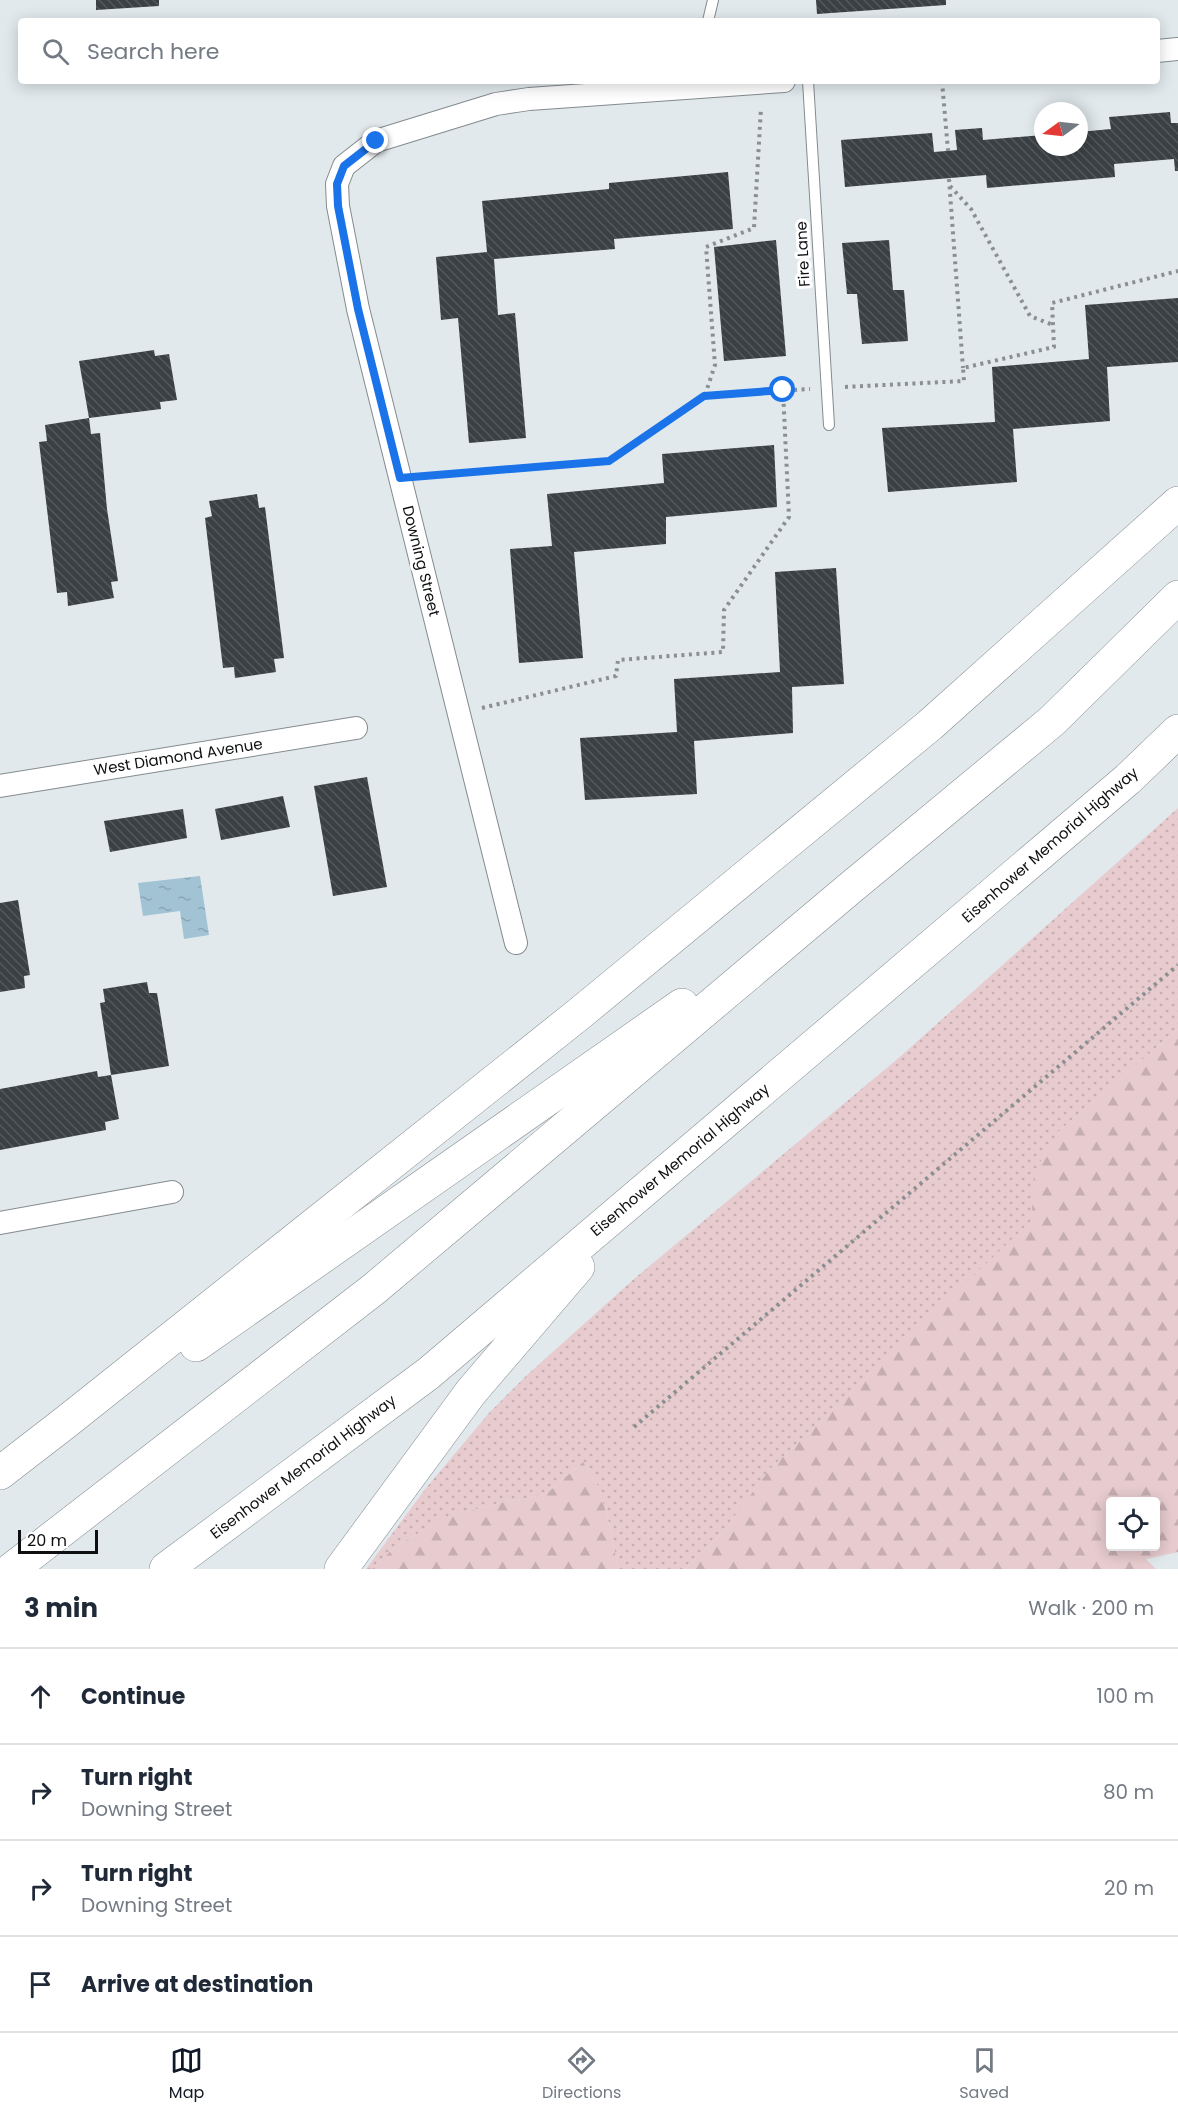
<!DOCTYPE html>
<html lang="en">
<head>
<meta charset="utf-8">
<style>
	body { margin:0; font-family:Poppins,sans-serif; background:#f2f2f3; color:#1f2937 }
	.controls { position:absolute; right:18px; bottom:18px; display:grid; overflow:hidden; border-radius:6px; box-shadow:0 3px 15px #0003 }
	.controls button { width:54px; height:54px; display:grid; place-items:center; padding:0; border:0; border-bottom:2px solid #e0e1e3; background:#fff; color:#1f2937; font:30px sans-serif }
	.compass { position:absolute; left:1034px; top:102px; width:54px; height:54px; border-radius:50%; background:#fff; box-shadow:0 3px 15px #0003; rotate:255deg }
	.scale { position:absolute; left:18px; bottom:15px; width:80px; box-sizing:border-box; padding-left:6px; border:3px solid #0d0f11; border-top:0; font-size:16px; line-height:21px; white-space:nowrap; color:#0d0f11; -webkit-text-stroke:4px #fff; paint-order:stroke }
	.stop { position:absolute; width:18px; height:18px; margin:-14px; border:4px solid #1a73e8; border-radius:50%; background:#fff }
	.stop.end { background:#1a73e8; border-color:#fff; box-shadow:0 2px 6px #0008 }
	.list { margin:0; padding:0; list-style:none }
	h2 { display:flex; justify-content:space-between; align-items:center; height:78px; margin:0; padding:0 24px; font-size:26px }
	h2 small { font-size:20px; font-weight:400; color:#747a83 }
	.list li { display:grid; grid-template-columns:39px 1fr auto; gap:18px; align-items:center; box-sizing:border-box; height:96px; padding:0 24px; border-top:2px solid #e0e1e3 }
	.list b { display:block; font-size:22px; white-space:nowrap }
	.list p { margin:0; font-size:20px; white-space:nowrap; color:#747a83 }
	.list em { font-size:20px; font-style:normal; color:#747a83 }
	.icon { flex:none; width:33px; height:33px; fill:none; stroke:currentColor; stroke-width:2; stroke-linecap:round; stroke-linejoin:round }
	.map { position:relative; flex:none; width:1178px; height:1569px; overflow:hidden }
	.search { position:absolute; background:#fff; box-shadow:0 3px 15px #0003; left:18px; right:18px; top:18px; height:66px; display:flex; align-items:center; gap:15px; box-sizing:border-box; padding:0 21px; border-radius:6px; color:#747a83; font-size:22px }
	.sheet { height:462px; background:#fff }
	nav { display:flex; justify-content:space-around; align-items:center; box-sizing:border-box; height:84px; border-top:2px solid #e0e1e3; background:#fff; font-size:16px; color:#747a83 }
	nav a { display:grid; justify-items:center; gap:3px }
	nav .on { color:#111827 }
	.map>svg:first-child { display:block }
	.green { fill:url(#green-dots) }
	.forest { fill:url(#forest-firs); fill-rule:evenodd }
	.water { fill:url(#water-ripples) }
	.building { fill:url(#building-back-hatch) }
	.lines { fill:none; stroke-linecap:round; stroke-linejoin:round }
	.service-casing { stroke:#848b8f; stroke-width:12 }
	.minor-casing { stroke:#848b8f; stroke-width:24 }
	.motorway-casing { stroke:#848b8f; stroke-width:34 }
	.path { stroke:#8a8f92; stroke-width:4; stroke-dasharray:3 4.5; stroke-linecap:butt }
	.service { stroke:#fff; stroke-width:10 }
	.minor { stroke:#fff; stroke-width:22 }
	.motorway { stroke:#fff; stroke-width:33 }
	.route { stroke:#1a73e8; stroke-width:8 }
	.labels { text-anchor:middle; stroke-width:6; stroke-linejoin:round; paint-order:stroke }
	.street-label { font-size:15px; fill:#0d0f11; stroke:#fff }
</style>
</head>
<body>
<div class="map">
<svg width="1178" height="1569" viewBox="0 0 1178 1569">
	<defs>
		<pattern id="green-dots" width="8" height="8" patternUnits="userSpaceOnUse" patternTransform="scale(1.5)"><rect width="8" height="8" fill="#e7cbce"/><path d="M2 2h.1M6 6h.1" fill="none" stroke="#c5adb0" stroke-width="1.8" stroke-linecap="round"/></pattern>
		<pattern id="forest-firs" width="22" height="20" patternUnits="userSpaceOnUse" patternTransform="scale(1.5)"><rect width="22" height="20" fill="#e7cbce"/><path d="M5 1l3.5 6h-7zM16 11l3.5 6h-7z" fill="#c5adb0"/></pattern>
		<pattern id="water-ripples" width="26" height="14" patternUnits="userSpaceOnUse" patternTransform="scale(1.5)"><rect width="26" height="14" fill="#a1c3d4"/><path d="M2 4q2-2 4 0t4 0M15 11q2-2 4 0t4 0" fill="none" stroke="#89a6b5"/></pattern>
		<pattern id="building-back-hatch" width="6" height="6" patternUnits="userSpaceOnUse" patternTransform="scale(1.5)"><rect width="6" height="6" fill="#3a4044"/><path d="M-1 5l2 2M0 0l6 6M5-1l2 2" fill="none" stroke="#53585b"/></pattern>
	</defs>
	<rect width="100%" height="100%" fill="#e1e9ed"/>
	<polygon class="green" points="1178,808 1178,1029 1058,1132 1032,1210 1034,1219 770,1469 722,1533 685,1569 618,1569 610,1527 599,1488 583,1462 545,1495 499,1503 444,1518 395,1547 372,1569 366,1569 426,1488 489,1413 526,1376 634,1279 901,1056"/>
	<g class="forest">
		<path d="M1178,1029V1552L1146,1559L1156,1569H685L722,1533L770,1469L1033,1219L1032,1210L1034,1172L1058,1132ZM1110,1502H1156V1546H1110Z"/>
		<polygon points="583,1462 599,1488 610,1527 618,1569 372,1569 395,1547 444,1518 499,1503 545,1495"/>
	</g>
	<polygon class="water" points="200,876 209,935 184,939 180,911 143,916 138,883"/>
	<g class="building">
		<polygon points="96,0 159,0 159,6 96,10"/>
		<polygon points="816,0 946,0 946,5 817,14"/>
		<polygon points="1170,112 1171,123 1178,123 1178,171 1175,171 1174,159 1114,164 1115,177 987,188 986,175 845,187 841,140 932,133 934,152 957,150 955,130 982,128 983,140 1043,135 1043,147 1079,147 1079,132 1111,129 1109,117"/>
		<polygon points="728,172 733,229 614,239 615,249 494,259 498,315 515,313 526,438 469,443 458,318 441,320 436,257 487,252 482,201 609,189 609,183"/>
		<polygon points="776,240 786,356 724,361 714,247"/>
		<polygon points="889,240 893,290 904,290 908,341 862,344 857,294 847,294 842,243"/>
		<polygon points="1178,298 1178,362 1107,367 1110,421 1013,429 1017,482 888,492 882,428 995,422 992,367 1089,359 1085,305"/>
		<polygon points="154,350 155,356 169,354 177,400 160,402 161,409 89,418 91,434 100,433 107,509 118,581 111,582 114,598 68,606 67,592 57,593 39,442 47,441 45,425 89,418 79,361"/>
		<polygon points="774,445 777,507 666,517 666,544 574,552 583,658 519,663 510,549 552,546 547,494 664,483 662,454"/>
		<polygon points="257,494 259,508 265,507 284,658 274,659 276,672 235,678 234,667 223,668 205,518 212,516 209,501"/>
		<polygon points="836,568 844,684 792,687 793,733 694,741 697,794 585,800 580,738 677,732 674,679 780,672 775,572"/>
		<polygon points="367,777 387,887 333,896 314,786"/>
		<polygon points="283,796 290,827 221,840 215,809"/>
		<polygon points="183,809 187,838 110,852 104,821"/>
		<polygon points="18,900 30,975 24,976 25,988 0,992 0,903"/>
		<polygon points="147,982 149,993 157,993 169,1066 111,1075 100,1003 105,1002 103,989"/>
		<polygon points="97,1071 98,1077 111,1075 119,1119 105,1122 106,1130 0,1150 0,1089"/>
	</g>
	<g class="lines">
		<defs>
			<g id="service">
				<polyline points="708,21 713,0"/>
				<polyline points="808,81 829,425"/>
			</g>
			<g id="minor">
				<polyline points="1157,51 1178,49"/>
				<polyline points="0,786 356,728"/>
				<polyline points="516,943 358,309 338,206 337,184 344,166 376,141 496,104 529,99 784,81"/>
				<polyline points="0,1223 172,1192"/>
			</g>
			<g id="motorway">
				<polyline points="196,1345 682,1005"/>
				<polyline points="0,1473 66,1422 579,1014 930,725 1178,503"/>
				<polyline points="12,1569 374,1289 849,889 1052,721 1178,597"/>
				<polyline points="166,1569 429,1373 1128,779 1178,731"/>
				<polyline points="341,1569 471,1392 578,1267"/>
			</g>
		</defs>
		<use href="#service" class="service-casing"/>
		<use href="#minor" class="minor-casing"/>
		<use href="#motorway" class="motorway-casing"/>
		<g class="path">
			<polyline points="942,81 948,151"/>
			<polyline points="949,179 963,368"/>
			<polyline points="950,186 971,209 1030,316 1053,325"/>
			<polyline points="845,387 964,381 963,368 1054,347 1052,303 1178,271"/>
			<polyline points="705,395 715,365 706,247 754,228 761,108"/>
			<polyline points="425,476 609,461 704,396 810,389"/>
			<polyline points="482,708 616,676 618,660 723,652 724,610 789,517 783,390"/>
			<polyline points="634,1427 1178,965"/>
		</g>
		<use href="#service" class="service"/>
		<use href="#minor" class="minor"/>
		<use href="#motorway" class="motorway"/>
	</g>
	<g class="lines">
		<polyline class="route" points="376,141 344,166 337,184 338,206 358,309 400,478 609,461 704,396 783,390"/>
	</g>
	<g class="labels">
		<g class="street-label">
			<text transform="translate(803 254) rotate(-93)" y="5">Fire Lane</text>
			<text transform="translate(421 561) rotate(76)" y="5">Downing Street</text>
			<text transform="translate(178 757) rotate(-9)" y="5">West Diamond Avenue</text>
			<text transform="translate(1050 845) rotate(-41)" y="5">Eisenhower Memorial Highway</text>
			<text transform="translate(680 1160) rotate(-40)" y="5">Eisenhower Memorial Highway</text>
			<text transform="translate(303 1467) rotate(-37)" y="5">Eisenhower Memorial Highway</text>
		</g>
	</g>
</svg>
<div class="controls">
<button><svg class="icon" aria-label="locate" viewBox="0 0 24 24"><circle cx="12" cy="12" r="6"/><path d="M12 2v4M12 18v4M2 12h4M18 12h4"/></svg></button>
</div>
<svg class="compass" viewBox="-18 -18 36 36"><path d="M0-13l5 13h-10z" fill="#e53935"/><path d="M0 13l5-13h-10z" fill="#747a83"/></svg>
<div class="scale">20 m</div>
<div class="stop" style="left:783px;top:390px"></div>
<div class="stop end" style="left:376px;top:141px"></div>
<div class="search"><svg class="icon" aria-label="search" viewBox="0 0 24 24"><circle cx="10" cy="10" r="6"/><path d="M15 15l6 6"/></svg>Search here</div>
</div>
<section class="sheet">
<h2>3 min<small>Walk · 200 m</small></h2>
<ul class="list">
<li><svg class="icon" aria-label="ahead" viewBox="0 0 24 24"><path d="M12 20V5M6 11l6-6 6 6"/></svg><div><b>Continue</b></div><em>100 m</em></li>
<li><svg class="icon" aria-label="right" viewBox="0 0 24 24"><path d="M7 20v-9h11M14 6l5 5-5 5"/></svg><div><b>Turn right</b><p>Downing Street</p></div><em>80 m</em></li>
<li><svg class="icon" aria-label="right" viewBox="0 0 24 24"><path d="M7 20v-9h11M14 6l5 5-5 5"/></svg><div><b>Turn right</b><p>Downing Street</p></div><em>20 m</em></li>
<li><svg class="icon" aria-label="arrive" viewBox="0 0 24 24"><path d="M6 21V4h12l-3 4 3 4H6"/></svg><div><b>Arrive at destination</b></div></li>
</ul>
</section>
<nav>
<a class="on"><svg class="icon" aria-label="map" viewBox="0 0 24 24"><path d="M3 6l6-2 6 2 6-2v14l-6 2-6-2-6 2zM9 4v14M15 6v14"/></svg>Map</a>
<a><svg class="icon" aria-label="directions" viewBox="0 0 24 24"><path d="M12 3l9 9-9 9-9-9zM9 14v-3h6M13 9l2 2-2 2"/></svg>Directions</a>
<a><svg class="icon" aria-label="saved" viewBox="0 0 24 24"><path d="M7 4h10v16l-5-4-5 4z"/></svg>Saved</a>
</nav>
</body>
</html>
